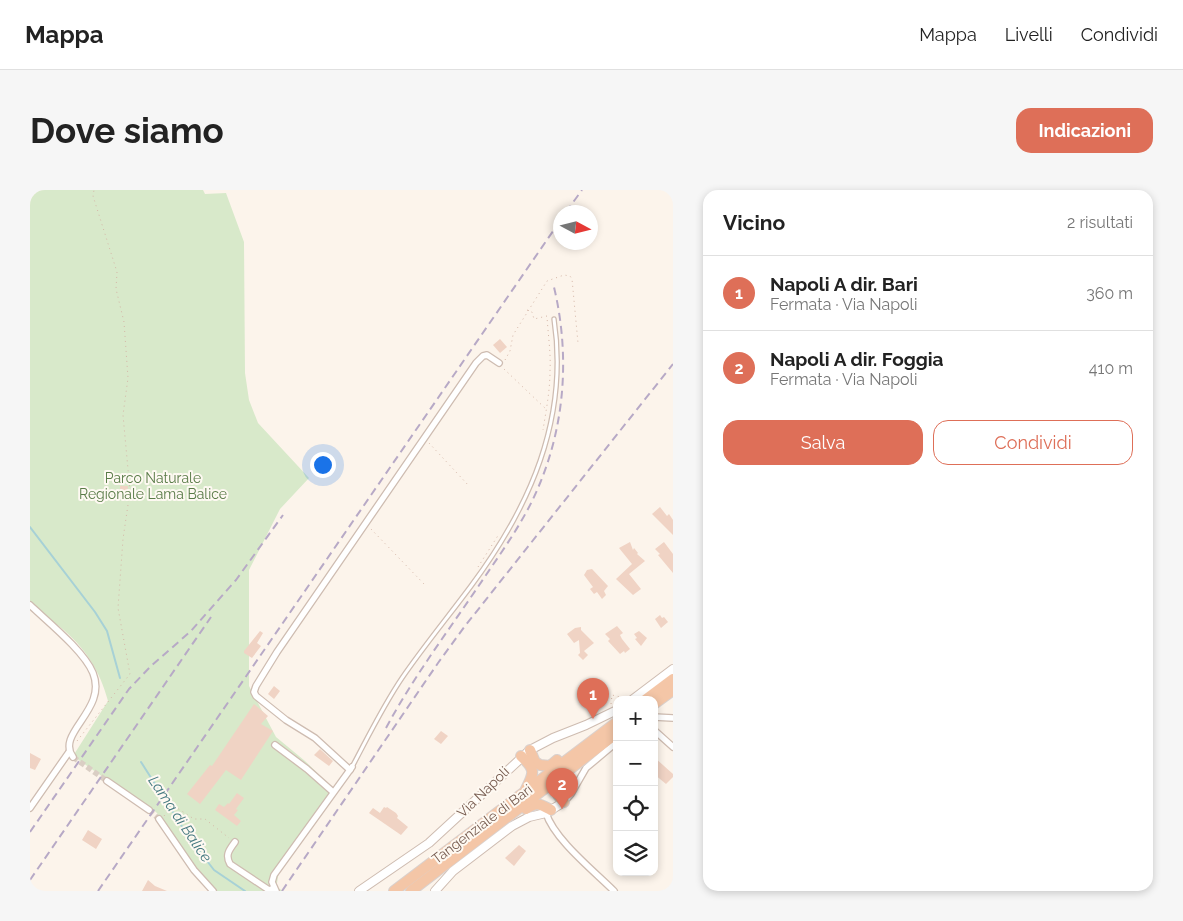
<!DOCTYPE html>
<html lang="it">
<head>
<meta charset="utf-8">
<style>
	body { margin:0; font-family:Raleway,sans-serif; background:#f6f6f6; color:#222 }
	.controls { position:absolute; right:15px; bottom:15px; display:grid; overflow:hidden; border-radius:10px; box-shadow:0 2px 8px #0003 }
	.controls button { width:45px; height:45px; display:grid; place-items:center; padding:0; border:0; border-bottom:1px solid #e0e0e0; background:#fff; color:#222; font:25px sans-serif }
	.compass { position:absolute; left:523px; top:15px; width:45px; height:45px; border-radius:50%; background:#fff; box-shadow:0 2px 8px #0003; rotate:97deg }
	.you { position:absolute; left:292px; top:274px; width:18px; height:18px; margin:-12px; border:4px solid #fff; border-radius:50%; background:#1a73e8; box-shadow:0 0 0 8px #1a73e833 }
	.badge { display:grid; place-items:center; width:32px; height:32px; border-radius:50%; background:#de6f58; color:#fff; font-size:16px; font-weight:700 }
	.pin { position:absolute; translate:-50% -41px; filter:drop-shadow(0 1px 2px #0008) }
	.pin::after { content:''; position:absolute; top:26px; width:18px; height:15px; background:inherit; clip-path:polygon(0 0,100% 0,50% 100%) }
	.list { margin:0; padding:0; list-style:none }
	h2 { display:flex; justify-content:space-between; align-items:center; height:65px; margin:0; padding:0 20px; font-size:21px }
	h2 small { font-size:16px; font-weight:400; color:#767676 }
	.list li { display:grid; grid-template-columns:32px 1fr auto; gap:15px; align-items:center; box-sizing:border-box; height:75px; padding:0 20px; border-top:1px solid #e0e0e0 }
	.list b { display:block; font-size:19px; white-space:nowrap }
	.list p { margin:0; font-size:16px; white-space:nowrap; color:#767676 }
	.list em { font-size:16px; font-style:normal; color:#767676 }
	.actions { display:flex; gap:10px; padding:15px 20px }
	.actions a { flex:1; padding:11px 0; border:1px solid #de6f58; border-radius:15px; text-align:center; font-size:18px; color:#de6f58 }
	.actions .main { background:#de6f58; color:#fff }
	.icon { flex:none; width:28px; height:28px; fill:none; stroke:currentColor; stroke-width:2; stroke-linecap:round; stroke-linejoin:round }
	.map { position:relative; flex:none; width:643px; height:701px; overflow:hidden; border-radius:15px }
	header { display:flex; align-items:center; gap:30px; box-sizing:border-box; height:70px; padding:0 25px; background:#fff; border-bottom:1px solid #e0e0e0 }
	header strong { font-size:24px }
	nav { display:flex; gap:28px; margin-inline-start:auto; font-size:18px }
	.intro { display:flex; align-items:center; justify-content:space-between; box-sizing:border-box; height:120px; padding:0 30px }
	h1 { margin:0; font-size:35px }
	.button { padding:12px 22px; border-radius:15px; background:#de6f58; color:#fff; font-size:18px; font-weight:700 }
	main { display:flex; gap:30px; padding:0 30px }
	aside { flex:1; background:#fff; border-radius:15px; box-shadow:0 2px 8px #0003 }
	.map>svg:first-child { display:block }
	.green { fill:#d8e9ca }
	.lines { fill:none; stroke-linecap:round; stroke-linejoin:round }
	.stream { stroke:#a7d1d6; stroke-width:2 }
	.building { fill:#f0d3c4 }
	.minor-tunnel { stroke:#dacec4; stroke-width:5.5; stroke-dasharray:5.5 3; stroke-linecap:butt }
	.service-casing { stroke:#cebcb1; stroke-width:5.5 }
	.minor-casing { stroke:#cebcb1; stroke-width:8 }
	.tertiary-casing { stroke:#cebcb1; stroke-width:10 }
	.trunk-casing { stroke:#d9d1ce; stroke-width:12 }
	.path { stroke:#d5b6a7; stroke-width:1; stroke-dasharray:1 4; stroke-linecap:butt }
	.service { stroke:#fff; stroke-width:3 }
	.minor { stroke:#fff; stroke-width:5.5 }
	.tertiary { stroke:#fff; stroke-width:8 }
	.trunk { stroke:#f4c6a7; stroke-width:10 }
	.rail { stroke:#b7a9c6; stroke-width:2; stroke-dasharray:8 5; stroke-linecap:butt }
	.labels { text-anchor:middle; stroke-width:4; stroke-linejoin:round; paint-order:stroke }
	.park-label { font-size:14px; fill:#597b47; stroke:#fef9f2 }
	.street-label { font-size:14px; fill:#765b4f; stroke:#fef9f2 }
	.water-label { font-size:15px; font-style:italic; fill:#467a81; stroke:#fef9f2 }
</style>
</head>
<body>
<header>
<strong>Mappa</strong>
<nav><a>Mappa</a><a>Livelli</a><a>Condividi</a></nav>
</header>
<div class="intro"><h1>Dove siamo</h1><a class="button">Indicazioni</a></div>
<main>
<div class="map">
<svg width="643" height="701" viewBox="0 0 643 701">
	<rect width="100%" height="100%" fill="#fcf4eb"/>
	<path class="green" d="M0,0H173L175,4L196,3L214,52L215,183L219,210L228,233L279,288L250,319L219,380V496L246,547L275,571L305,600L249,681L247,693L245,696L253,701H186L143,652L127,623L120,617L90,601L73,587L43,566L78,511C70,481 55,457 30,437C22,430 10,425 0,419Z"/>
	<g class="lines">
		<g class="stream">
			<polyline points="0,337 65,422 77,441 90,488"/>
			<polyline points="111,572 160,649 184,680 215,701"/>
		</g>
	</g>
	<g class="building">
		<polygon points="470,149 477,157 470,163 463,155"/>
		<polygon points="90,296 98,296 97,307 91,307 91,304 90,304"/>
		<polygon points="630,317 637,326 639,324 643,330 643,345 622,324"/>
		<polygon points="600,352 603,360 604,358 608,363 607,364 615,371 599,384 611,399 603,405 586,389 602,374 589,358"/>
		<polygon points="634,352 643,364 643,383 628,365 630,364 625,359"/>
		<polygon points="562,379 578,396 574,401 576,405 572,409 567,402 564,404 560,399 563,397 554,385 557,380"/>
		<polygon points="630,425 632,428 634,427 638,432 631,438 625,429"/>
		<polygon points="587,436 593,443 590,445 592,449 600,459 595,463 594,461 590,464 578,451 580,449 575,444"/>
		<polygon points="551,437 551,440 564,453 554,461 558,465 553,470 548,465 550,463 549,450 544,453 537,444 545,438"/>
		<polygon points="230,441 233,443 227,453 231,456 222,468 214,463 214,461"/>
		<polygon points="609,441 617,448 611,456 605,449 607,448 604,444"/>
		<polygon points="244,496 250,501 244,509 238,504"/>
		<polygon points="224,514 238,526 231,534 243,541 211,590 196,580 170,614 157,604 180,575 182,576"/>
		<polygon points="411,541 418,546 411,554 404,549"/>
		<polygon points="290,559 303,571 299,576 284,565"/>
		<polygon points="0,563 11,569 5,580 0,578"/>
		<polygon points="624,567 643,584 643,587 636,594 624,584"/>
		<polygon points="207,603 214,608 206,619 208,620 204,625 211,631 207,636 185,620 189,614 194,617 198,613 199,614"/>
		<polygon points="354,617 356,618 357,617 366,623 368,626 367,628 378,637 371,645 339,623 343,618 350,623"/>
		<polygon points="58,640 72,649 66,659 52,650"/>
		<polygon points="489,655 496,661 484,676 475,668"/>
		<polygon points="118,690 125,696 137,701 112,701"/>
	</g>
	<g class="lines">
		<g class="minor-tunnel">
			<polyline points="43,567 77,591"/>
			<polyline points="119,620 129,629"/>
		</g>
		<defs>
			<path id="service" d="M322,577C338,547 353,516 372,488C394,456 418,427 441,396C500,317 539,229 524,129"/>
			<g id="minor">
				<path d="M0,415C18,432 54,461 63,483C78,520 25,543 43,567"/>
				<polyline points="624,527 643,528"/>
				<polyline points="624,540 643,557"/>
				<polyline points="245,555 277,579 303,602"/>
				<polyline points="320,580 285,548 256,530 226,506 224,502 226,496 247,462 446,173 453,166 457,165 469,173"/>
				<polyline points="77,591 119,620"/>
				<polyline points="534,612 541,604 556,578 587,552"/>
				<polyline points="0,618 39,562"/>
				<path d="M516,623C524,649 564,681 584,701"/>
				<polyline points="129,629 164,680 183,701"/>
				<path d="M205,652C199,660 195,665 200,674L239,700L244,698"/>
				<polyline points="246,701 242,692 244,685 322,577"/>
			</g>
			<g id="tertiary">
				<polyline points="602,510 643,479"/>
				<polyline points="329,701 399,653 500,560 523,548 556,535 587,520"/>
				<polyline points="405,701 423,681 482,636 499,627 516,623 534,612"/>
			</g>
			<g id="trunk">
				<polyline points="615,510 643,489"/>
				<polyline points="624,514 643,500"/>
				<polyline points="500,560 505,572 510,575 520,576 527,570"/>
				<path d="M491,566C505,579 505,582 496,599"/>
				<path d="M528,588C525,599 525,604 534,612"/>
				<path d="M496,619C507,611 510,614 521,620"/>
				<polyline points="364,701 587,532"/>
				<polyline points="381,701 587,543"/>
			</g>
		</defs>
		<use href="#service" class="service-casing"/>
		<use href="#minor" class="minor-casing"/>
		<use href="#tertiary" class="tertiary-casing"/>
		<use href="#trunk" class="trunk-casing"/>
		<g class="path">
			<path d="M497,120L502,122L504,129L517,126C518,145 521,163 520,181C520,201 516,221 513,240"/>
			<polyline points="475,170 480,161 483,145 517,91 534,85 540,86 542,89 548,153"/>
			<polyline points="474,179 516,219"/>
			<polyline points="399,253 439,296"/>
			<polyline points="341,339 394,394"/>
			<polyline points="448,377 469,344"/>
			<polyline points="581,514 582,505 594,508"/>
			<polyline points="47,551 100,484 88,418 93,349 100,301 93,225 98,188 94,132 86,99 87,82 63,6 64,0"/>
			<polyline points="134,626 142,616 144,616 164,629 175,629 199,648"/>
		</g>
		<use href="#service" class="service"/>
		<use href="#minor" class="minor"/>
		<use href="#tertiary" class="tertiary"/>
		<use href="#trunk" class="trunk"/>
		<g class="rail">
			<polyline points="536,22 552,0"/>
			<path d="M356,538C385,484 422,436 456,385C475,357 495,329 508,298C536,233 540,161 523,93"/>
			<polyline points="0,642 99,499 121,476 161,441 206,390 253,325"/>
			<polyline points="0,690 181,427"/>
			<polyline points="68,701 530,31"/>
			<polyline points="252,701 408,473 435,436 643,174"/>
		</g>
	</g>
	<g class="labels">
		<g class="park-label">
			<text x="123" y="293">Parco Naturale<tspan x="123" dy="16">Regionale Lama Balice</tspan></text>
		</g>
		<g class="street-label">
			<text transform="translate(453 602) rotate(-44)" y="5">Via Napoli</text>
			<text transform="translate(452 634) rotate(-37)" y="5">Tangenziale di Bari</text>
		</g>
		<g class="water-label">
			<text transform="translate(150 629) rotate(56)" y="5">Lama di Balice</text>
		</g>
	</g>
</svg>
<div class="controls">
<button>+</button>
<button>−</button>
<button><svg class="icon" aria-label="locate" viewBox="0 0 24 24"><circle cx="12" cy="12" r="6"/><path d="M12 2v4M12 18v4M2 12h4M18 12h4"/></svg></button>
<button><svg class="icon" aria-label="layers" viewBox="0 0 24 24"><path d="M12 4l9 5-9 5-9-5zM3 14l9 5 9-5"/></svg></button>
</div>
<svg class="compass" viewBox="-18 -18 36 36"><path d="M0-13l5 13h-10z" fill="#e53935"/><path d="M0 13l5-13h-10z" fill="#767676"/></svg>
<div class="you"></div>
<div class="pin badge" style="left:563px;top:529px">1</div>
<div class="pin badge" style="left:532px;top:619px">2</div>
</div>
<aside>
<h2>Vicino<small>2 risultati</small></h2>
<ul class="list">
<li><span class="badge">1</span><div><b>Napoli A dir. Bari</b><p>Fermata · Via Napoli</p></div><em>360 m</em></li>
<li><span class="badge">2</span><div><b>Napoli A dir. Foggia</b><p>Fermata · Via Napoli</p></div><em>410 m</em></li>
</ul>
<div class="actions"><a class="main">Salva</a><a>Condividi</a></div>
</aside>
</main>
</body>
</html>
